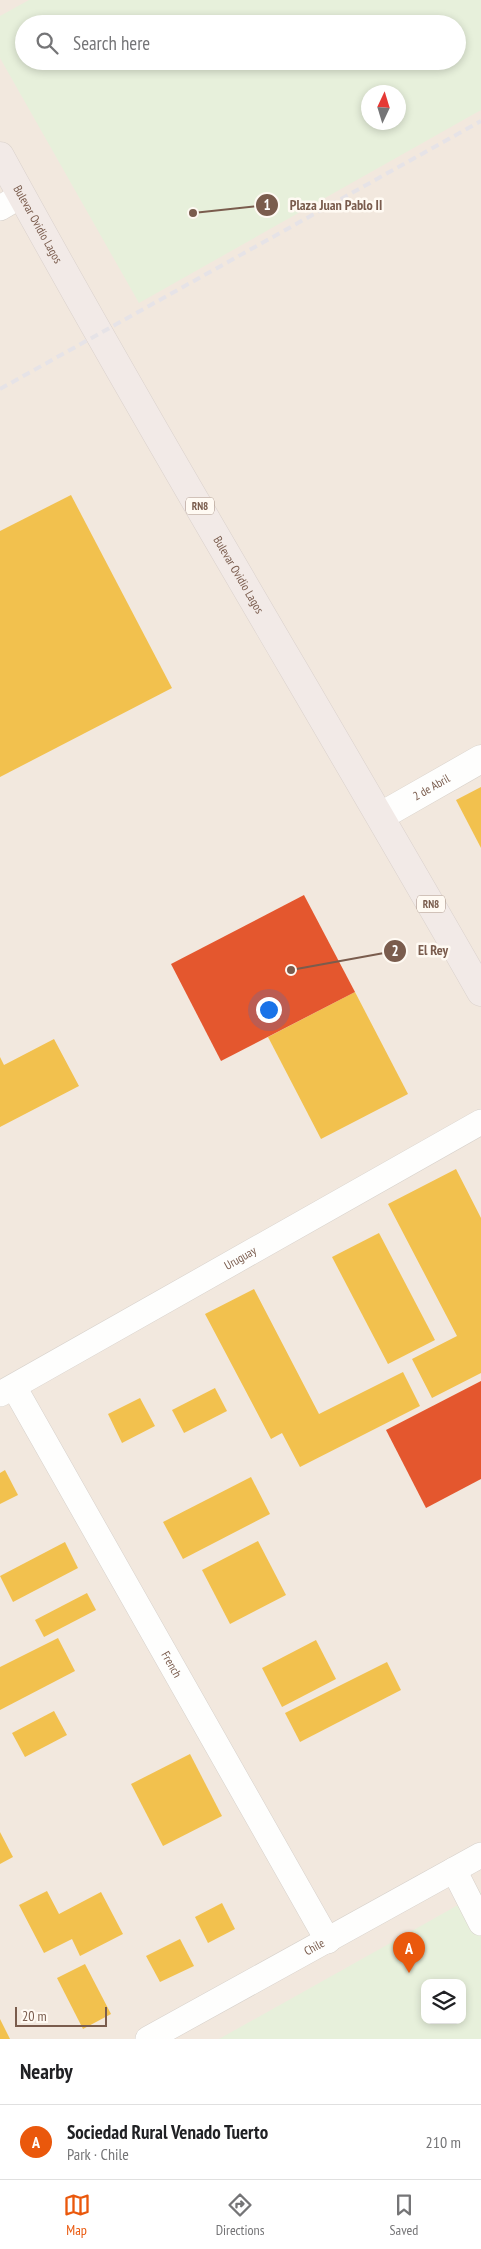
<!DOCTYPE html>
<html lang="en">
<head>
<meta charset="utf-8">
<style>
	body { margin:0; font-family:"PT Sans Narrow",sans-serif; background:#f2f2f2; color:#202124 }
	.controls { position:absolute; right:15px; bottom:15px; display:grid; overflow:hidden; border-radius:10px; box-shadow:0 2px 8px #0003 }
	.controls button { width:45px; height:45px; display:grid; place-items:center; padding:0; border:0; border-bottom:1px solid #e0e0e0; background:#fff; color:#202124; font:25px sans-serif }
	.compass { position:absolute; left:361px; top:85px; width:45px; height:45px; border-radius:50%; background:#fff; box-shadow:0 2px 8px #0003; rotate:4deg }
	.scale { position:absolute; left:15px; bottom:12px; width:92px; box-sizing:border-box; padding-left:5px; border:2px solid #7a5c4d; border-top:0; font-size:14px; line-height:18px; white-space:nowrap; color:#7a5c4d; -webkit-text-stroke:4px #fffaf3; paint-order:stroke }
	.you { position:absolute; left:268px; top:1009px; width:18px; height:18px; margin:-12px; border:4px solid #fff; border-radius:50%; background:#1a73e8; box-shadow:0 0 0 8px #1a73e833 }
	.badge { display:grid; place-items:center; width:32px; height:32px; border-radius:50%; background:#ea580c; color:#fff; font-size:16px; font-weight:700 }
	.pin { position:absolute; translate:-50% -41px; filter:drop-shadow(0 1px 2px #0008) }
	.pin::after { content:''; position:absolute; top:26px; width:18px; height:15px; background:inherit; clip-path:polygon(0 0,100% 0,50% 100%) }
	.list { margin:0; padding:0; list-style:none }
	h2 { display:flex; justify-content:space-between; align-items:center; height:65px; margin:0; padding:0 20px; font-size:21px }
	h2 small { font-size:16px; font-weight:400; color:#757577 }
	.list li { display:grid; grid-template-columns:32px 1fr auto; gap:15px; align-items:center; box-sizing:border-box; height:75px; padding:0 20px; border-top:1px solid #e0e0e0 }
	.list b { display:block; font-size:19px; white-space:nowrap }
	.list p { margin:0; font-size:16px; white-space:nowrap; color:#757577 }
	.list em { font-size:16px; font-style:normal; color:#757577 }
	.icon { flex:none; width:28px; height:28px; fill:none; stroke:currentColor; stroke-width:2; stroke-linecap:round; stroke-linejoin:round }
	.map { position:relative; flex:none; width:481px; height:2039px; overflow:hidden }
	.search { position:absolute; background:#fff; box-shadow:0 2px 8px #0003; left:15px; right:15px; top:15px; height:55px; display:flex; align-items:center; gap:12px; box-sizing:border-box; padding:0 18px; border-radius:28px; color:#757577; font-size:19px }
	.sheet { height:140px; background:#fff }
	nav { display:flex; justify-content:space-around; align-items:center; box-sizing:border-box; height:70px; border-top:1px solid #e0e0e0; background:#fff; font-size:14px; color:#757577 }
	nav a { display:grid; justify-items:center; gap:2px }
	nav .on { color:#ea580c }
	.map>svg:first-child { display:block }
	.residential { fill:#f2e8de; fill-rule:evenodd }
	.green { fill:#e7f0db; fill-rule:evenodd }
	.homes { fill:#f2c14e }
	.shops { fill:#e4572e }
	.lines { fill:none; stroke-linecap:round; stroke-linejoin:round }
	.street-casing { stroke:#d7d1cb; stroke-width:26 }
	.secondary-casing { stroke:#d9d2cb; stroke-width:29 }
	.highway-casing { stroke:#dad1cc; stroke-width:29 }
	.street { stroke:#fefefd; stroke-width:25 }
	.secondary { stroke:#fefefd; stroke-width:28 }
	.highway { stroke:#f2eae7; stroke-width:28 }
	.rail { stroke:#e6e3e7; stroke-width:4; stroke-dasharray:8 5; stroke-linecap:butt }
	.labels { text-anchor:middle; stroke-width:5; stroke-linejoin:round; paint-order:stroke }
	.shield { fill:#fffaf3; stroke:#a28b7f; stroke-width:1 }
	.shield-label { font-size:11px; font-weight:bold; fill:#7a5c4d }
	.street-label { font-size:12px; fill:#7a5c4d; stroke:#fffaf3 }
	.leader { fill:none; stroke:#7a5c4d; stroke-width:2 }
	.callout-dot { fill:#7a5c4d; stroke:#fffaf3; stroke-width:2 }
	.mark-label { font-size:15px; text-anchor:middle; font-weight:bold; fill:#fff }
	.callout-label { font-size:14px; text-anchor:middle; font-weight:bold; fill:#7a5c4d; stroke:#fffaf3; stroke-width:5; stroke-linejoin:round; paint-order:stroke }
</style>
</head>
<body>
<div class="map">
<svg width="481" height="2039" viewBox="0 0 481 2039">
	<rect width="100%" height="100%" fill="#f9f5f0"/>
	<path class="residential" d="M0,0H481V2039H0ZM24,24H457V61H24ZM368,92H398V122H368ZM425,1983H462V2020H425Z"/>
	<g class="green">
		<path d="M29,0H481V110L139,303L0,58V16ZM24,24H457V61H24ZM368,92H398V122H368Z"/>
		<path d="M481,1892V2039H219L451,1909ZM425,1983H462V2020H425Z"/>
	</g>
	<g class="homes">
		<polygon points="71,495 172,688 0,777 0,531"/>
		<polygon points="481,787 481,848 456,800"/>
		<polygon points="355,992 408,1094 321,1139 268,1037"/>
		<polygon points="54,1039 79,1086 0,1127 0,1057 4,1065"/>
		<polygon points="456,1169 481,1218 481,1373 432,1398 412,1359 457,1336 388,1204"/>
		<polygon points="379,1233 435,1340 388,1364 332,1257"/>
		<polygon points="254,1289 319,1414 403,1372 420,1406 300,1467 282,1433 271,1439 205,1314"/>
		<polygon points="215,1388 227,1411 184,1433 172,1410"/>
		<polygon points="140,1398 155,1426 122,1443 108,1414"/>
		<polygon points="5,1470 18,1495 0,1504 0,1473"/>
		<polygon points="251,1477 270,1514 183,1559 163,1522"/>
		<polygon points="258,1541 286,1595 230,1624 202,1570"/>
		<polygon points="65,1542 78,1568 13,1602 0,1576"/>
		<polygon points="87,1593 96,1610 44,1637 35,1620"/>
		<polygon points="58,1638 75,1671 0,1710 0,1667"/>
		<polygon points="316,1640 336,1679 282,1707 262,1668"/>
		<polygon points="387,1662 401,1690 300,1742 285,1713"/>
		<polygon points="54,1711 67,1735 25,1757 12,1733"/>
		<polygon points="190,1754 222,1816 163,1846 131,1784"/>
		<polygon points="0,1832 13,1857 0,1864"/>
		<polygon points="47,1891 59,1914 101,1892 123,1934 80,1956 72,1939 44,1953 19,1905"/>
		<polygon points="222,1903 235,1929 208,1943 195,1917"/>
		<polygon points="180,1939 194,1966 160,1982 146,1956"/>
		<polygon points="85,1964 111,2014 83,2029 57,1978"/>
		<polygon points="0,2019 10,2039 0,2039"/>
	</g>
	<g class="shops">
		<polygon points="304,895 355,992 221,1061 171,964"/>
		<polygon points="481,1381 481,1479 426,1508 386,1430"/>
	</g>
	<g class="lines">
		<defs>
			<g id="street">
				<polyline points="0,208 22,195"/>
				<path id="s1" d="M14,1387L328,1941"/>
				<path id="s2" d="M0,1394L481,1122"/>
				<polyline points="454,1870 481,1923"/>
				<path id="s3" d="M148,2039L481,1855"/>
			</g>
			<g id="secondary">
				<path id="s4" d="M381,816L481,759"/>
			</g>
			<g id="highway">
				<path id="s5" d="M0,156C154,438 322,713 481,992"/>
			</g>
		</defs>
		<use href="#street" class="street-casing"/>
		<use href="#secondary" class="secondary-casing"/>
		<use href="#highway" class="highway-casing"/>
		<use href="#street" class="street"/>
		<use href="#secondary" class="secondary"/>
		<use href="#highway" class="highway"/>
		<polyline class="rail" points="0,389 481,121"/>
	</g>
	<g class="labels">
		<g class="shield">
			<rect x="186" y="497.5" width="28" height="17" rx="4"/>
			<rect x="417" y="895.5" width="28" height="17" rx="4"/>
		</g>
		<g class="shield-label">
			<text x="200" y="510">RN8</text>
			<text x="431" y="908">RN8</text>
		</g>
		<g class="street-label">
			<text dy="4" stroke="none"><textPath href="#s5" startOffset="78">Bulevar Ovidio Lagos</textPath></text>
			<text dy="4" stroke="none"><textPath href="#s5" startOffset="482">Bulevar Ovidio Lagos</textPath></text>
			<text dy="4" stroke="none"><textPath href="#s4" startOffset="58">2 de Abril</textPath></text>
			<text dy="4" stroke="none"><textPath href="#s2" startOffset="276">Uruguay</textPath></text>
			<text dy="4" stroke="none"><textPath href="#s1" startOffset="319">French</textPath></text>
			<text dy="4" stroke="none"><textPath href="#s3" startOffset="190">Chile</textPath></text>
		</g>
	</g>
	<path class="leader" d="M193 213L267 205M291 970L395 951"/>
	<g class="callout-dot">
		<circle cx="193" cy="213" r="5"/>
		<circle cx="291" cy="970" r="5"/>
		<circle cx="267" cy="205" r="12"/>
		<circle cx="395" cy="951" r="12"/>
	</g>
	<g class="mark-label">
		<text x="267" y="210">1</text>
		<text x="395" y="956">2</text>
	</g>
	<g class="callout-label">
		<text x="336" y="210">Plaza Juan Pablo II</text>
		<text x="433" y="955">El Rey</text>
	</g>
</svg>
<div class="controls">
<button><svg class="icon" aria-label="layers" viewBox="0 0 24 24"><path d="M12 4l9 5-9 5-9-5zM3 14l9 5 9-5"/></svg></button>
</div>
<svg class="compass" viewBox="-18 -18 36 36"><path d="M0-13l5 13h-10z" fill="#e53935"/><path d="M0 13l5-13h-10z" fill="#757577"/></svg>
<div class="scale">20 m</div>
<div class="you"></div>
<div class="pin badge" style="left:409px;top:1973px">A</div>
<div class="search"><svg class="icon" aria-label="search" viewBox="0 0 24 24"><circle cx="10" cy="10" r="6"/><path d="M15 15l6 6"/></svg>Search here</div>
</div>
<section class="sheet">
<h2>Nearby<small></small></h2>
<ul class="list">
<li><span class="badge">A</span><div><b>Sociedad Rural Venado Tuerto</b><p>Park · Chile</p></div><em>210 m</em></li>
</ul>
</section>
<nav>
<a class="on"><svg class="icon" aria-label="map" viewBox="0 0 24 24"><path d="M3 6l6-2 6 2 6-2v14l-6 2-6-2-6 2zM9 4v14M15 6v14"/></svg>Map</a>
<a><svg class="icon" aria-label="directions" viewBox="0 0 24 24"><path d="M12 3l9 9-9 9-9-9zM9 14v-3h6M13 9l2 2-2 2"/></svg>Directions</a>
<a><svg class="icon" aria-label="saved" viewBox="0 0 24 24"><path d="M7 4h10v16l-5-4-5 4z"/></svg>Saved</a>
</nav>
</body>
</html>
